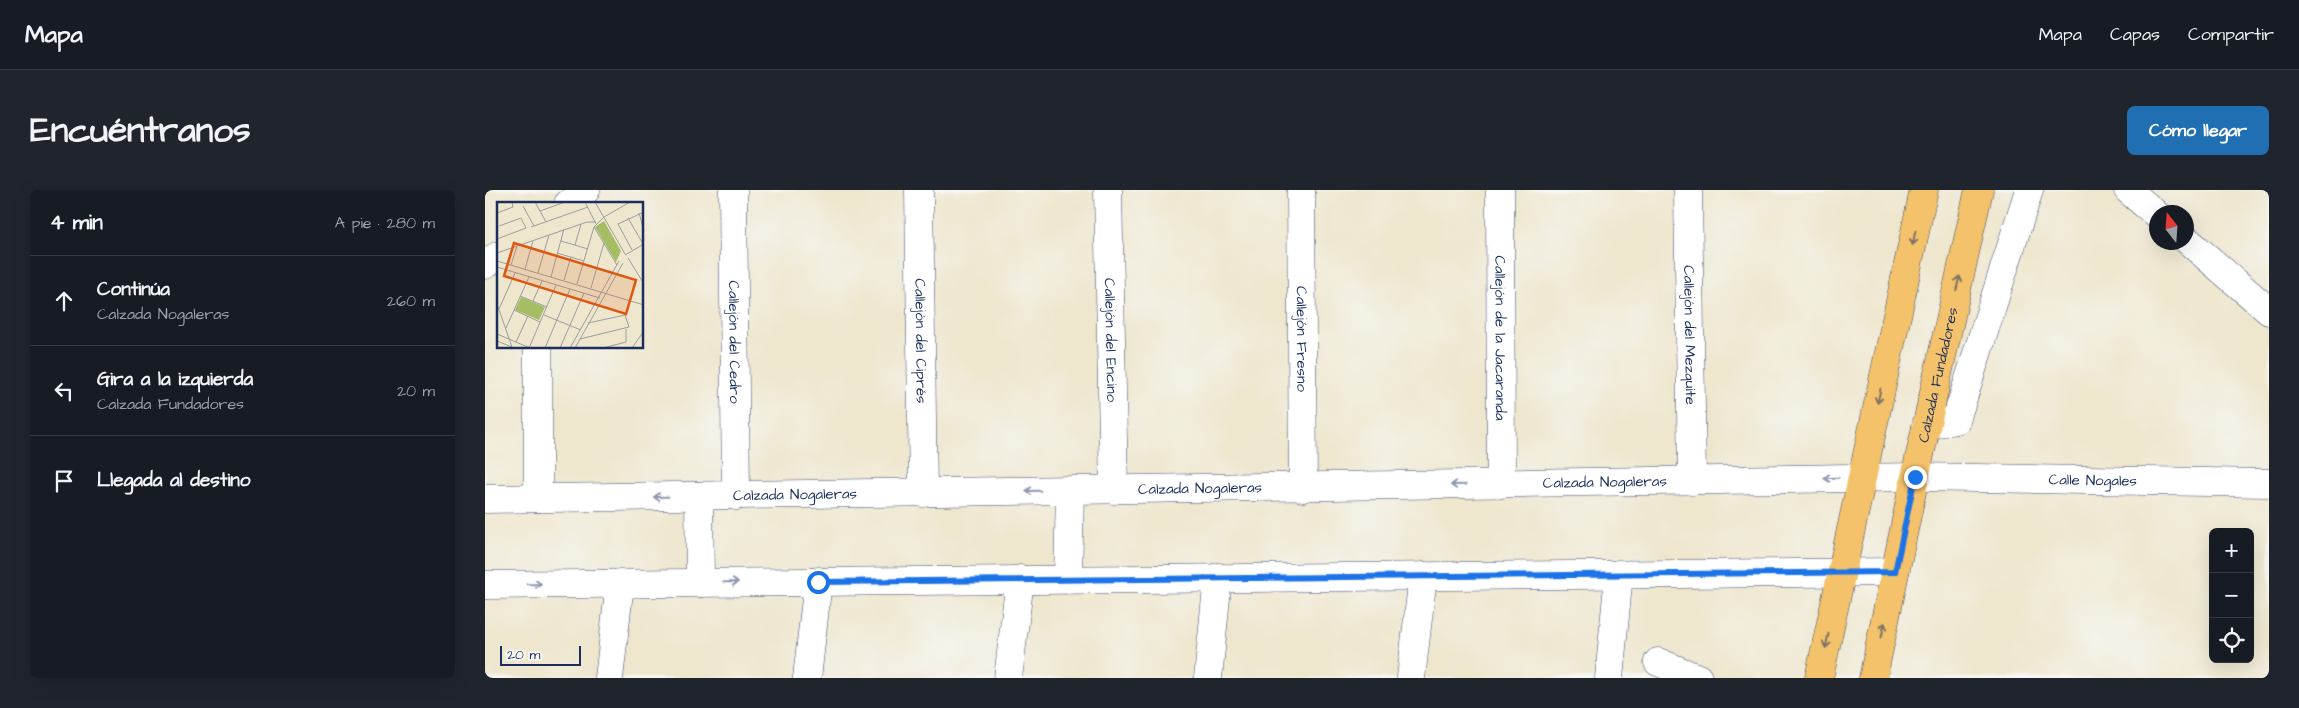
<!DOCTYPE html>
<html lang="es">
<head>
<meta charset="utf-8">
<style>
	body { margin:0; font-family:"Architects Daughter",sans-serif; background:#20242c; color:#f1f3f6 }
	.controls { position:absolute; right:15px; bottom:15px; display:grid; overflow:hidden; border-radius:8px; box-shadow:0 5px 20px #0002 }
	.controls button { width:45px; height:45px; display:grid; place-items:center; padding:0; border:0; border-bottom:1px solid #363941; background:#171b24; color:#f1f3f6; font:25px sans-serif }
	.compass { position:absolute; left:1664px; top:15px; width:45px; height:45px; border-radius:50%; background:#171b24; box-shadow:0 5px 20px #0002; rotate:343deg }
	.scale { position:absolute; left:15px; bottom:12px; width:81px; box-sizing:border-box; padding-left:5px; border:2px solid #1b2f5e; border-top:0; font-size:14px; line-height:18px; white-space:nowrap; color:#1b2f5e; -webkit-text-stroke:4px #f6f6f2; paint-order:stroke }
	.stop { position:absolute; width:15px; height:15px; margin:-11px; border:4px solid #1a73e8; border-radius:50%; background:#fff }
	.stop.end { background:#1a73e8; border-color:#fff; box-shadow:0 1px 5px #0008 }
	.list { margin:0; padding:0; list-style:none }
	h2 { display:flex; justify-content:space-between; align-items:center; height:65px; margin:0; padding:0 20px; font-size:21px }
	h2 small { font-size:16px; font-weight:400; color:#9ea1a6 }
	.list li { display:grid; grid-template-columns:32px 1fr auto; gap:15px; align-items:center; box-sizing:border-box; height:90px; padding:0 20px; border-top:1px solid #363941 }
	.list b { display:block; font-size:19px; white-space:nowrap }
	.list p { margin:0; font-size:16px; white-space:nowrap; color:#9ea1a6 }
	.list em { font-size:16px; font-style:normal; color:#9ea1a6 }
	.icon { flex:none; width:28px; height:28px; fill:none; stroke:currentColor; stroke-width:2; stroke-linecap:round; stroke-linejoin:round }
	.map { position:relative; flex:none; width:1784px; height:488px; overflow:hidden; border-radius:8px }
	header { display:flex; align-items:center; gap:30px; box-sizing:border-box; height:70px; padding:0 25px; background:#171b24; border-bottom:1px solid #363941 }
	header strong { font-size:24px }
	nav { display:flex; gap:28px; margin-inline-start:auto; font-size:18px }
	.intro { display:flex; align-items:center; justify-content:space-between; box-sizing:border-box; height:120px; padding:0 30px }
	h1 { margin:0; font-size:35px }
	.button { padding:12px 22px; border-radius:8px; background:#1f6fb2; color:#fff; font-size:18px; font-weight:700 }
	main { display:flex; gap:30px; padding:0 30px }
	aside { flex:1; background:#171b24; border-radius:8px; box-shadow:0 5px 20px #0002 }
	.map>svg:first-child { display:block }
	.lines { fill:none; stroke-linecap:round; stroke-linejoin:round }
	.minor-casing { stroke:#3b4a6f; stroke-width:29 }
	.major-casing { stroke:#3b4a6f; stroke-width:29 }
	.minor { stroke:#fff; stroke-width:28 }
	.major { stroke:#f3c26a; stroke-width:28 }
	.oneway { stroke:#7c7163 }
	.oneway2 { stroke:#8d97ae }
	.route { stroke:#1a73e8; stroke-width:6 }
	.labels { text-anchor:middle; stroke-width:4; stroke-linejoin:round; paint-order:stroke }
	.street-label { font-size:15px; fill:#1b2f5e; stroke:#f6f6f2 }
	.inset-road { fill:none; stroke:#9a9da1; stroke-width:1 }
	.view { fill:#de5710; fill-opacity:0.15; stroke:#de5710; stroke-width:2.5 }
	.inset-edge { fill:none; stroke:#1b2f5e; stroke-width:2.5 }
</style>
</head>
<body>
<header>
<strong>Mapa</strong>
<nav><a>Mapa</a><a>Capas</a><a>Compartir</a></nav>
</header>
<div class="intro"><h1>Encuéntranos</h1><a class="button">Cómo llegar</a></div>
<main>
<aside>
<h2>4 min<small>A pie · 280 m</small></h2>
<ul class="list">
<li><svg class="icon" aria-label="ahead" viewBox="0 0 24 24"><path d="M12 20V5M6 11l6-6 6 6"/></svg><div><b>Continúa</b><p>Calzada Nogaleras</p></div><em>260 m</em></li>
<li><svg class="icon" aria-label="left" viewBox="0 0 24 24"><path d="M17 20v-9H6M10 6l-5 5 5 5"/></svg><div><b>Gira a la izquierda</b><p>Calzada Fundadores</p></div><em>20 m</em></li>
<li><svg class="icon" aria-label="arrive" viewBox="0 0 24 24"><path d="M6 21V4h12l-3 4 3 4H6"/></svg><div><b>Llegada al destino</b></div></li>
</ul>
</aside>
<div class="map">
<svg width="1784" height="488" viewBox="0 0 1784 488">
	<rect width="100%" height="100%" fill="#f6f6f2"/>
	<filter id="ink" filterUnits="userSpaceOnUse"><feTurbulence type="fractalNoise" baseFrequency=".02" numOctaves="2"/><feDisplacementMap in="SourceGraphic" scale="10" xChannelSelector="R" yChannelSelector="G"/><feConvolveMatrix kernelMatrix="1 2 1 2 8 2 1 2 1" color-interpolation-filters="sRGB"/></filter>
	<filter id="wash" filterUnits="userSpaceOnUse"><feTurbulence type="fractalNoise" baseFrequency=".0096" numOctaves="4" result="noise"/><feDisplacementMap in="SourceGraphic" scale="20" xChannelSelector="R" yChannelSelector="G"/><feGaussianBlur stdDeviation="1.12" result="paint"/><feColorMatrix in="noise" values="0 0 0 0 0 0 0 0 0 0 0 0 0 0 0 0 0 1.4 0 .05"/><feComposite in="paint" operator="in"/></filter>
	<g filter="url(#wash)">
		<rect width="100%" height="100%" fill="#eee6cd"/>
	</g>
	<g filter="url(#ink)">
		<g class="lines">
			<defs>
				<g id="minor">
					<path id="s1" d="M248,0L251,306"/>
					<path id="s2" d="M434,0L438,303"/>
					<path id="s3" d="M623,0L629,300"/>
					<path id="s4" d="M816,0L818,298"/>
					<path id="s5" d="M1015,0L1016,294"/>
					<path id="s6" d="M1203,0L1207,291"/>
					<polyline points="1643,0 1672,25"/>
					<polyline points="83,14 101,0"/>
					<polyline points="1702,50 1784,121"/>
					<polyline points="0,75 14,65"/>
					<polyline points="53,158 53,308"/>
					<polyline points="1441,235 1471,230 1544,0"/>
					<polyline points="214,306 215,393"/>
					<path id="s7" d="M0,309L1430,287L1784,293"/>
					<polyline points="583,389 585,301"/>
					<polyline points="0,395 1410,382"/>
					<polyline points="1173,472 1213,488"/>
					<polyline points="124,488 135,393"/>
					<polyline points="322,488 333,391"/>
					<polyline points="523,488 535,389"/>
					<polyline points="723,488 733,387"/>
					<polyline points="926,488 938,386"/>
					<polyline points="1124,488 1134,384"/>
				</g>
				<g id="major">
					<polyline points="1334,488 1439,0"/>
					<path id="s8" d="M1388,488L1430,287L1494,0"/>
				</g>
			</defs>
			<use href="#minor" class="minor-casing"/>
			<use href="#major" class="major-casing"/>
			<use href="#minor" class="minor"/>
			<use href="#major" class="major"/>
		</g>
		<defs><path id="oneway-shaft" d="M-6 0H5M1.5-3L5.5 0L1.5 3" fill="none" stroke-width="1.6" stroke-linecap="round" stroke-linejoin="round" transform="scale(1.25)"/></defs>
		<g class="oneway">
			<use href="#oneway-shaft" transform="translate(1429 48) rotate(102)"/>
			<use href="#oneway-shaft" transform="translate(1473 93) rotate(-77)"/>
			<use href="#oneway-shaft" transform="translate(1394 206) rotate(102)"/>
			<use href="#oneway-shaft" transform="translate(1398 440) rotate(-78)"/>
			<use href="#oneway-shaft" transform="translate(1342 451) rotate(102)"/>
		</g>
		<g class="oneway2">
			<use href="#oneway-shaft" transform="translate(1346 288) rotate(179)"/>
			<use href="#oneway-shaft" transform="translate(973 295) rotate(179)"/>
			<use href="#oneway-shaft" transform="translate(548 301) rotate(179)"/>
			<use href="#oneway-shaft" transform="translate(176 307) rotate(179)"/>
			<use href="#oneway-shaft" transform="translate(246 392) rotate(-1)"/>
			<use href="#oneway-shaft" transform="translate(49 394) rotate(-1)"/>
		</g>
	</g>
	<g class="lines" filter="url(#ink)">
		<polyline class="route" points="333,392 1410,382 1430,287"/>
	</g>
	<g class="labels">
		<g class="street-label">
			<text dy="5" stroke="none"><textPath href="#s6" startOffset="145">Callejón del Mezquite</textPath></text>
			<text dy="5" stroke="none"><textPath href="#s5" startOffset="148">Callejón de la Jacaranda</textPath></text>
			<text dy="5" stroke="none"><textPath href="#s4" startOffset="149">Callejón Fresno</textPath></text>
			<text dy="5" stroke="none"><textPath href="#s3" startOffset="150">Callejón del Encino</textPath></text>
			<text dy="5" stroke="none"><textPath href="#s2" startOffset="151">Callejón del Ciprés</textPath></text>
			<text dy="5" stroke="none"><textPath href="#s1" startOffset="152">Callejón del Cedro</textPath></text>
			<text dy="5" stroke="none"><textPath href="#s8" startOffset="310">Calzada Fundadores</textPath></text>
			<text dy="5" stroke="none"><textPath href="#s7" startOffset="1608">Calle Nogales</textPath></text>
			<text dy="5" stroke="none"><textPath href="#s7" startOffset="1120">Calzada Nogaleras</textPath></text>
			<text dy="5" stroke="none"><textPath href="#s7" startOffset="715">Calzada Nogaleras</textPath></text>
			<text dy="5" stroke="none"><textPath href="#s7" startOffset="310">Calzada Nogaleras</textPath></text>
		</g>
	</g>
	<g transform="translate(12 12)">
		<rect width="146" height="146" fill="#eee6cd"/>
		<path d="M107,19L124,49L119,60L98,25ZM24,95L48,105L42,118L18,108Z" fill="#a5be64"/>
		<path class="inset-road" d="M38,0L49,20M88,0L99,22M98,0L128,52M26,4L37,24M43,9L68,0M0,11L16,5L15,0M142,11L147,29M131,16L146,42M34,25L91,5M97,25L120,63M0,37L29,26L24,16L2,24M64,39L91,47M78,43L84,22M135,48L121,22L147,10M0,51L90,20H99M60,51L87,59M128,53L147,42M131,56L147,82M0,59L147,103M14,63L20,44M0,65L103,96M28,67L36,39M41,71L52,33M54,75L67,27M67,78L74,55M80,82L97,25L107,15L133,0M94,86L107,41M23,94L50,105M36,99L45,79M0,102L15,145M2,107L18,71M17,108L43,120M47,113L84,128M9,126L32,75M0,132L33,146M83,137L132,125L128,113L91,121M0,139L15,145M19,140L31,114M32,146L59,83M48,146L73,87M63,146L87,91M73,146L122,59M78,146L126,61M106,146L129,140V127M135,146L147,129"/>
		<path class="view" d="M17,41L139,78L129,112L7,74Z"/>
		<rect width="146" height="146" class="inset-edge"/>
	</g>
</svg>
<div class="controls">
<button>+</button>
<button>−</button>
<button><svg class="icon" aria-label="locate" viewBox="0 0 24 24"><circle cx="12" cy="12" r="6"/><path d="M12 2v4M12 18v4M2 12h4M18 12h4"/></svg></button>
</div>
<svg class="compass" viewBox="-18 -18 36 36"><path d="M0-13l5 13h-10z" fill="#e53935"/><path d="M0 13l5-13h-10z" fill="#9ea1a6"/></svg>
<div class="scale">20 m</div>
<div class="stop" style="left:333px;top:392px"></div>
<div class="stop end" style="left:1430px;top:287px"></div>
</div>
</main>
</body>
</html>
